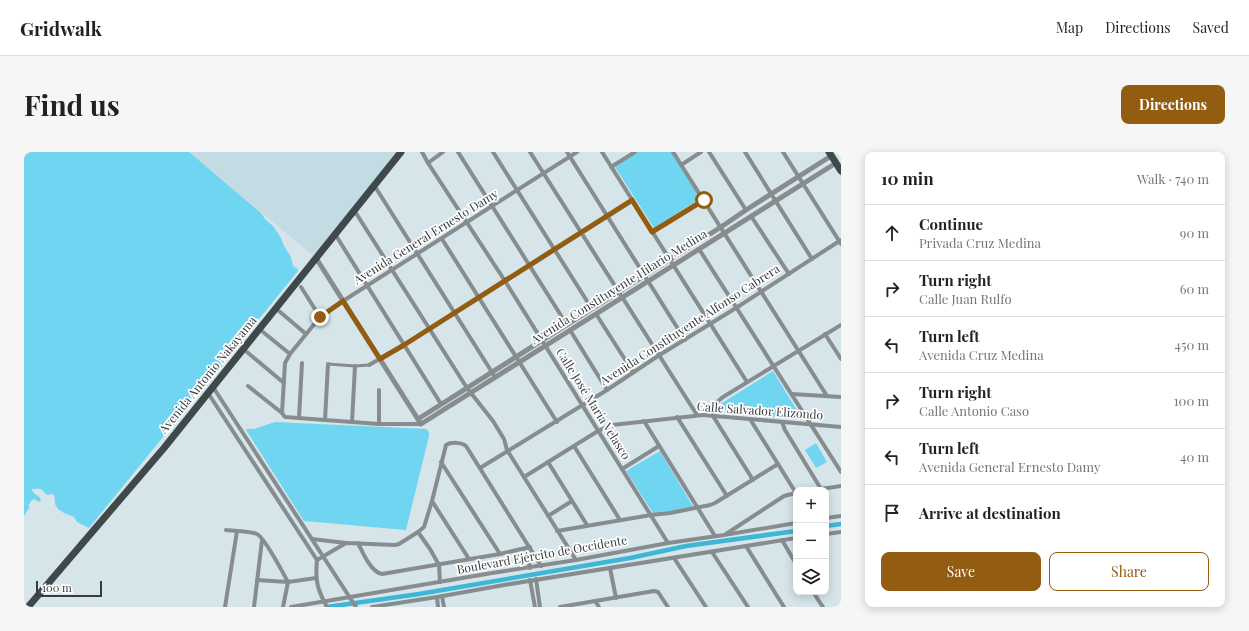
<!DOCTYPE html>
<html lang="en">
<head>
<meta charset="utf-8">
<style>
	body { margin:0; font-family:"Playfair Display",serif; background:#f6f6f6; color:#222 }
	.controls { position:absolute; right:12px; bottom:12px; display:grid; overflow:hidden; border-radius:8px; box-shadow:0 2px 10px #0003 }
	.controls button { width:36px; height:36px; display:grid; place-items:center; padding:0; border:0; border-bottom:1px solid #e0e0e0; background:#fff; color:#222; font:20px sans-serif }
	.scale { position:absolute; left:12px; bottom:10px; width:66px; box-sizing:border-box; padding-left:4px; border:2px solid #373d3f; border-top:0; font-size:11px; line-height:14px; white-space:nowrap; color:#373d3f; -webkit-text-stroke:3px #fff; paint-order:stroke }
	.stop { position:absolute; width:12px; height:12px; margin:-9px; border:3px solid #925c11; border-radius:50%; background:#fff }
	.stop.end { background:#925c11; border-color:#fff; box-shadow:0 1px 4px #0008 }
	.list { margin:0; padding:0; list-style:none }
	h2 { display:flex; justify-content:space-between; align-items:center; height:52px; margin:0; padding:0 16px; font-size:17px }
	h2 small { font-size:13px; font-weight:400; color:#767676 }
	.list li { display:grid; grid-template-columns:26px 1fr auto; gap:12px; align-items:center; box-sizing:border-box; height:56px; padding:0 16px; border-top:1px solid #e0e0e0 }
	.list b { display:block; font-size:15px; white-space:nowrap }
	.list p { margin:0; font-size:13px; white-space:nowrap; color:#767676 }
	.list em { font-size:13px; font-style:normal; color:#767676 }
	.actions { display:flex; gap:8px; padding:12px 16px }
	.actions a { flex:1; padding:9px 0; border:1px solid #925c11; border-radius:8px; text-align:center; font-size:14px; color:#925c11 }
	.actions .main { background:#925c11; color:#fff }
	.icon { flex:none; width:22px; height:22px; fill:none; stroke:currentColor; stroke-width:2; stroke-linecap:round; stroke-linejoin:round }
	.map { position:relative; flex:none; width:817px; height:455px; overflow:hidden; border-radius:8px }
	header { display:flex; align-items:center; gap:24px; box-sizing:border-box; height:56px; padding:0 20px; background:#fff; border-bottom:1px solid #e0e0e0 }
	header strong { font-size:19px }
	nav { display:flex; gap:22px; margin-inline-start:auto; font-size:14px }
	.intro { display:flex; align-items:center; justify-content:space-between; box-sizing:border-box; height:96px; padding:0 24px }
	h1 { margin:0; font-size:28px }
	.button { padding:10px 18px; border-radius:8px; background:#925c11; color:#fff; font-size:14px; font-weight:700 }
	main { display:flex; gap:24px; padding:0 24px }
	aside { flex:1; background:#fff; border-radius:8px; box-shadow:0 2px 10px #0003 }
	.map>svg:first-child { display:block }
	.built { fill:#c3dbe2 }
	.green { fill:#70d5f1 }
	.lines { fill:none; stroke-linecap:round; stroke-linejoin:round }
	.canal { stroke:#3eb6d5; stroke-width:4.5 }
	.pedestrian { stroke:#878d8f; stroke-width:3 }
	.minor { stroke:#878d8f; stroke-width:4 }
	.tertiary { stroke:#878d8f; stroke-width:5 }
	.primary { stroke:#3f494c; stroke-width:7 }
	.route { stroke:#925c11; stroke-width:5 }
	.labels { text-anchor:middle; stroke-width:3.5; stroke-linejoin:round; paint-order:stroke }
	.street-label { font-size:12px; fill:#373d3f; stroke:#fff }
</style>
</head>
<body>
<header>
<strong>Gridwalk</strong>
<nav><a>Map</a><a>Directions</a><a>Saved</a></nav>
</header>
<div class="intro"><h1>Find us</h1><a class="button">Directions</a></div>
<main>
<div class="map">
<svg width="817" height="455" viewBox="0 0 817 455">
	<rect width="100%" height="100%" fill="#d6e5e9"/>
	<polygon class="built" points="165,0 377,0 292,106"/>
	<g class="green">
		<path d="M0,0H165L237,61L241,67L250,75L257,86L260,94L267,105L269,114L274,117V119L65,376L53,370L50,365L40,361L34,357L31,352V348L30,343L28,342L23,343C16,337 20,336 8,337V338C10,343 15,343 17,348L15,350L10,347L7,349L4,354L6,355L0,364Z"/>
		<polygon points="614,0 647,0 677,46 630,76 591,15"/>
		<polygon points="749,219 779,268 693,260 698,251"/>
		<polygon points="251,270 403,277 405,281 405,284 382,378 280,369 222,278 223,277 230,277"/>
		<polygon points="792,291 803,310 792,316 781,298"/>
		<polygon points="636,299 670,356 629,361 602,319"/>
	</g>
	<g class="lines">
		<g class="canal">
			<polyline points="802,374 817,372"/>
			<polyline points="303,455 395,442 606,406 662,394 772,379"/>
		</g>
		<polyline class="pedestrian" points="304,212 331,214 345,213"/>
		<g class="minor">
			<polyline points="398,0 404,11 419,0"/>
			<polyline points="434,0 543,173"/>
			<polyline points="469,0 568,157"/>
			<polyline points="506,0 673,263"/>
			<polyline points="543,0 661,188"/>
			<polyline points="578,0 723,230"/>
			<polyline points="649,0 803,244"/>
			<polyline points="685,0 722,58"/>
			<polyline points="721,0 788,107"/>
			<polyline points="759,0 817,92"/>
			<polyline points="404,11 481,129 644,391"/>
			<polyline points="657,13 677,0"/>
			<polyline points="587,15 611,0"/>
			<polyline points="350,33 471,225"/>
			<polyline points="330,58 443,236 469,269 480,287 483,298 552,408"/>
			<polyline points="727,64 765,122"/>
			<polyline points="628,80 680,48"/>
			<polyline points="311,82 417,252"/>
			<polyline points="418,87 533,270"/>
			<polyline points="675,97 817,320"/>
			<polyline points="277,135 296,165"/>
			<polyline points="255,159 282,182"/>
			<polyline points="572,162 609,220"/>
			<polyline points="546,178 583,238"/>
			<polyline points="239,180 266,202"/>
			<polyline points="801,182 817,207"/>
			<polyline points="223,200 260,231"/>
			<polyline points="345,213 380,193 608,49"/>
			<polyline points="224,234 258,261"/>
			<polyline points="189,235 332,455"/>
			<path d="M184,241L293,408C291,428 293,437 303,455"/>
			<polyline points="768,242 817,245"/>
			<polyline points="653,265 703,344"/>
			<polyline points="275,266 278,211"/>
			<polyline points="726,267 772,341"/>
			<polyline points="301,268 304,212"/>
			<polyline points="620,269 691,384"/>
			<polyline points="328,270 331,214"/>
			<polyline points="758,270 761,278 797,337"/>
			<polyline points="355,272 355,238"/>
			<polyline points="397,272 355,272 261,265 258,261 261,211 266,202 296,165 319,149 553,0"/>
			<polyline points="550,294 596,368"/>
			<polyline points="417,310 476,402"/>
			<polyline points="524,310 563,373"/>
			<polyline points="456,316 583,238 634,204 712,156 817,88"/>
			<polyline points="598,317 635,294"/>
			<polyline points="500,325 574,279 588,273 679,263 817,275"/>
			<polyline points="729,328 689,264 693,250 699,245 817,173"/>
			<polyline points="790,338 817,334"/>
			<polyline points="408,349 445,407"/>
			<polyline points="524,364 548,349"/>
			<polyline points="802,366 817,364"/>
			<path d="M202,378C210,379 225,379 233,382C241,386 259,421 264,430L259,455"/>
			<polyline points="533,379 627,363 646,361 686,353 691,351 754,312"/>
			<polyline points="394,380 406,397 415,413 416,430"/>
			<polyline points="702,382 760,344 772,341"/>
			<polyline points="802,382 817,380"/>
			<polyline points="288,387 322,391"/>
			<polyline points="758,388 772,412"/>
			<path d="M334,391C339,401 347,420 358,422L476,402L506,395"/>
			<polyline points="722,394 760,455"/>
			<polyline points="502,396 506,416"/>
			<polyline points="688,400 724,455"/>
			<polyline points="650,406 682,455"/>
			<path d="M293,408L322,391L371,393L375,392L394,380L400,375L408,349L422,293C427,290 437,290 442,294L517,414"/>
			<polyline points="586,416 592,446"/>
			<polyline points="512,427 516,455"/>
			<polyline points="233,428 264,430 292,426"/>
			<polyline points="506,428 511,455"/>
			<polyline points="789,440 799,455"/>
			<polyline points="418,444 420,455"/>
			<polyline points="413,445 414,455"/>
			<polyline points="571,449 575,455"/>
			<polyline points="201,455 213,379"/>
			<polyline points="230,455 238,388"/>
			<polyline points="267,455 468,421 552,408 644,391 700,383 772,371"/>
			<polyline points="348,455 413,445 480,433 772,386"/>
			<polyline points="536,455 630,439 634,440 644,455"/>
		</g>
		<g class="tertiary">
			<polyline points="292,106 397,272 812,11"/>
			<polyline points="394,267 697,75 722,58 807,4"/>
		</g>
		<g class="primary">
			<polyline points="805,0 817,19"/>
			<polyline points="4,455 140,296 377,0"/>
		</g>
	</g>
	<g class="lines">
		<polyline class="route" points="296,165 319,149 356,207 380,193 608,48 628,80 680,48"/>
	</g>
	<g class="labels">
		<g class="street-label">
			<text transform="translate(402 85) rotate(-32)" y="4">Avenida General Ernesto Damy</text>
			<text transform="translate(595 135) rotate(-32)" y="4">Avenida Constituyente Hilario Medina</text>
			<text transform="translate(666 173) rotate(-33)" y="4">Avenida Constituyente Alfonso Cabrera</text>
			<text transform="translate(184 223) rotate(-51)" y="4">Avenida Antonio Nakayama</text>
			<text transform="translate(569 252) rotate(58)" y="4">Calle José María Velasco</text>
			<text transform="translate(736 259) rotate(4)" y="4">Calle Salvador Elizondo</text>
			<text transform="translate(518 403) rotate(-10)" y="4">Boulevard Ejército de Occidente</text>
		</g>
	</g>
</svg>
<div class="controls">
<button>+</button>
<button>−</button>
<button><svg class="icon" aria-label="layers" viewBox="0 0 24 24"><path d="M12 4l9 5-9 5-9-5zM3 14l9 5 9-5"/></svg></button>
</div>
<div class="scale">100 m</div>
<div class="stop" style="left:680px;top:48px"></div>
<div class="stop end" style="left:296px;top:165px"></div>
</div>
<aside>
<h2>10 min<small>Walk · 740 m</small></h2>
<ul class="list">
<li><svg class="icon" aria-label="ahead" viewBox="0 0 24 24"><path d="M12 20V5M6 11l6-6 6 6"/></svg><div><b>Continue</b><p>Privada Cruz Medina</p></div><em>90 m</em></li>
<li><svg class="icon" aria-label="right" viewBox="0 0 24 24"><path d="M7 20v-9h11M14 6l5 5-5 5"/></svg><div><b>Turn right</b><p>Calle Juan Rulfo</p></div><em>60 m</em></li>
<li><svg class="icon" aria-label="left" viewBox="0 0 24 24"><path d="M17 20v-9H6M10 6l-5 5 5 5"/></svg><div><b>Turn left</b><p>Avenida Cruz Medina</p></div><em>450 m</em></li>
<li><svg class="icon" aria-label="right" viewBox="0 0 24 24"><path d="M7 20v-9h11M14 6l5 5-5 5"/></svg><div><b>Turn right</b><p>Calle Antonio Caso</p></div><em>100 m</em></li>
<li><svg class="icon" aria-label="left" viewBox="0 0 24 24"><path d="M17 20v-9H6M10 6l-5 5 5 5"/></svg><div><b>Turn left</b><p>Avenida General Ernesto Damy</p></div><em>40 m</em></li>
<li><svg class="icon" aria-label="arrive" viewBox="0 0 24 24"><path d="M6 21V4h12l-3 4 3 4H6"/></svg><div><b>Arrive at destination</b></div></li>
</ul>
<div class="actions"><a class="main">Save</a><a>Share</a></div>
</aside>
</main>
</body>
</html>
